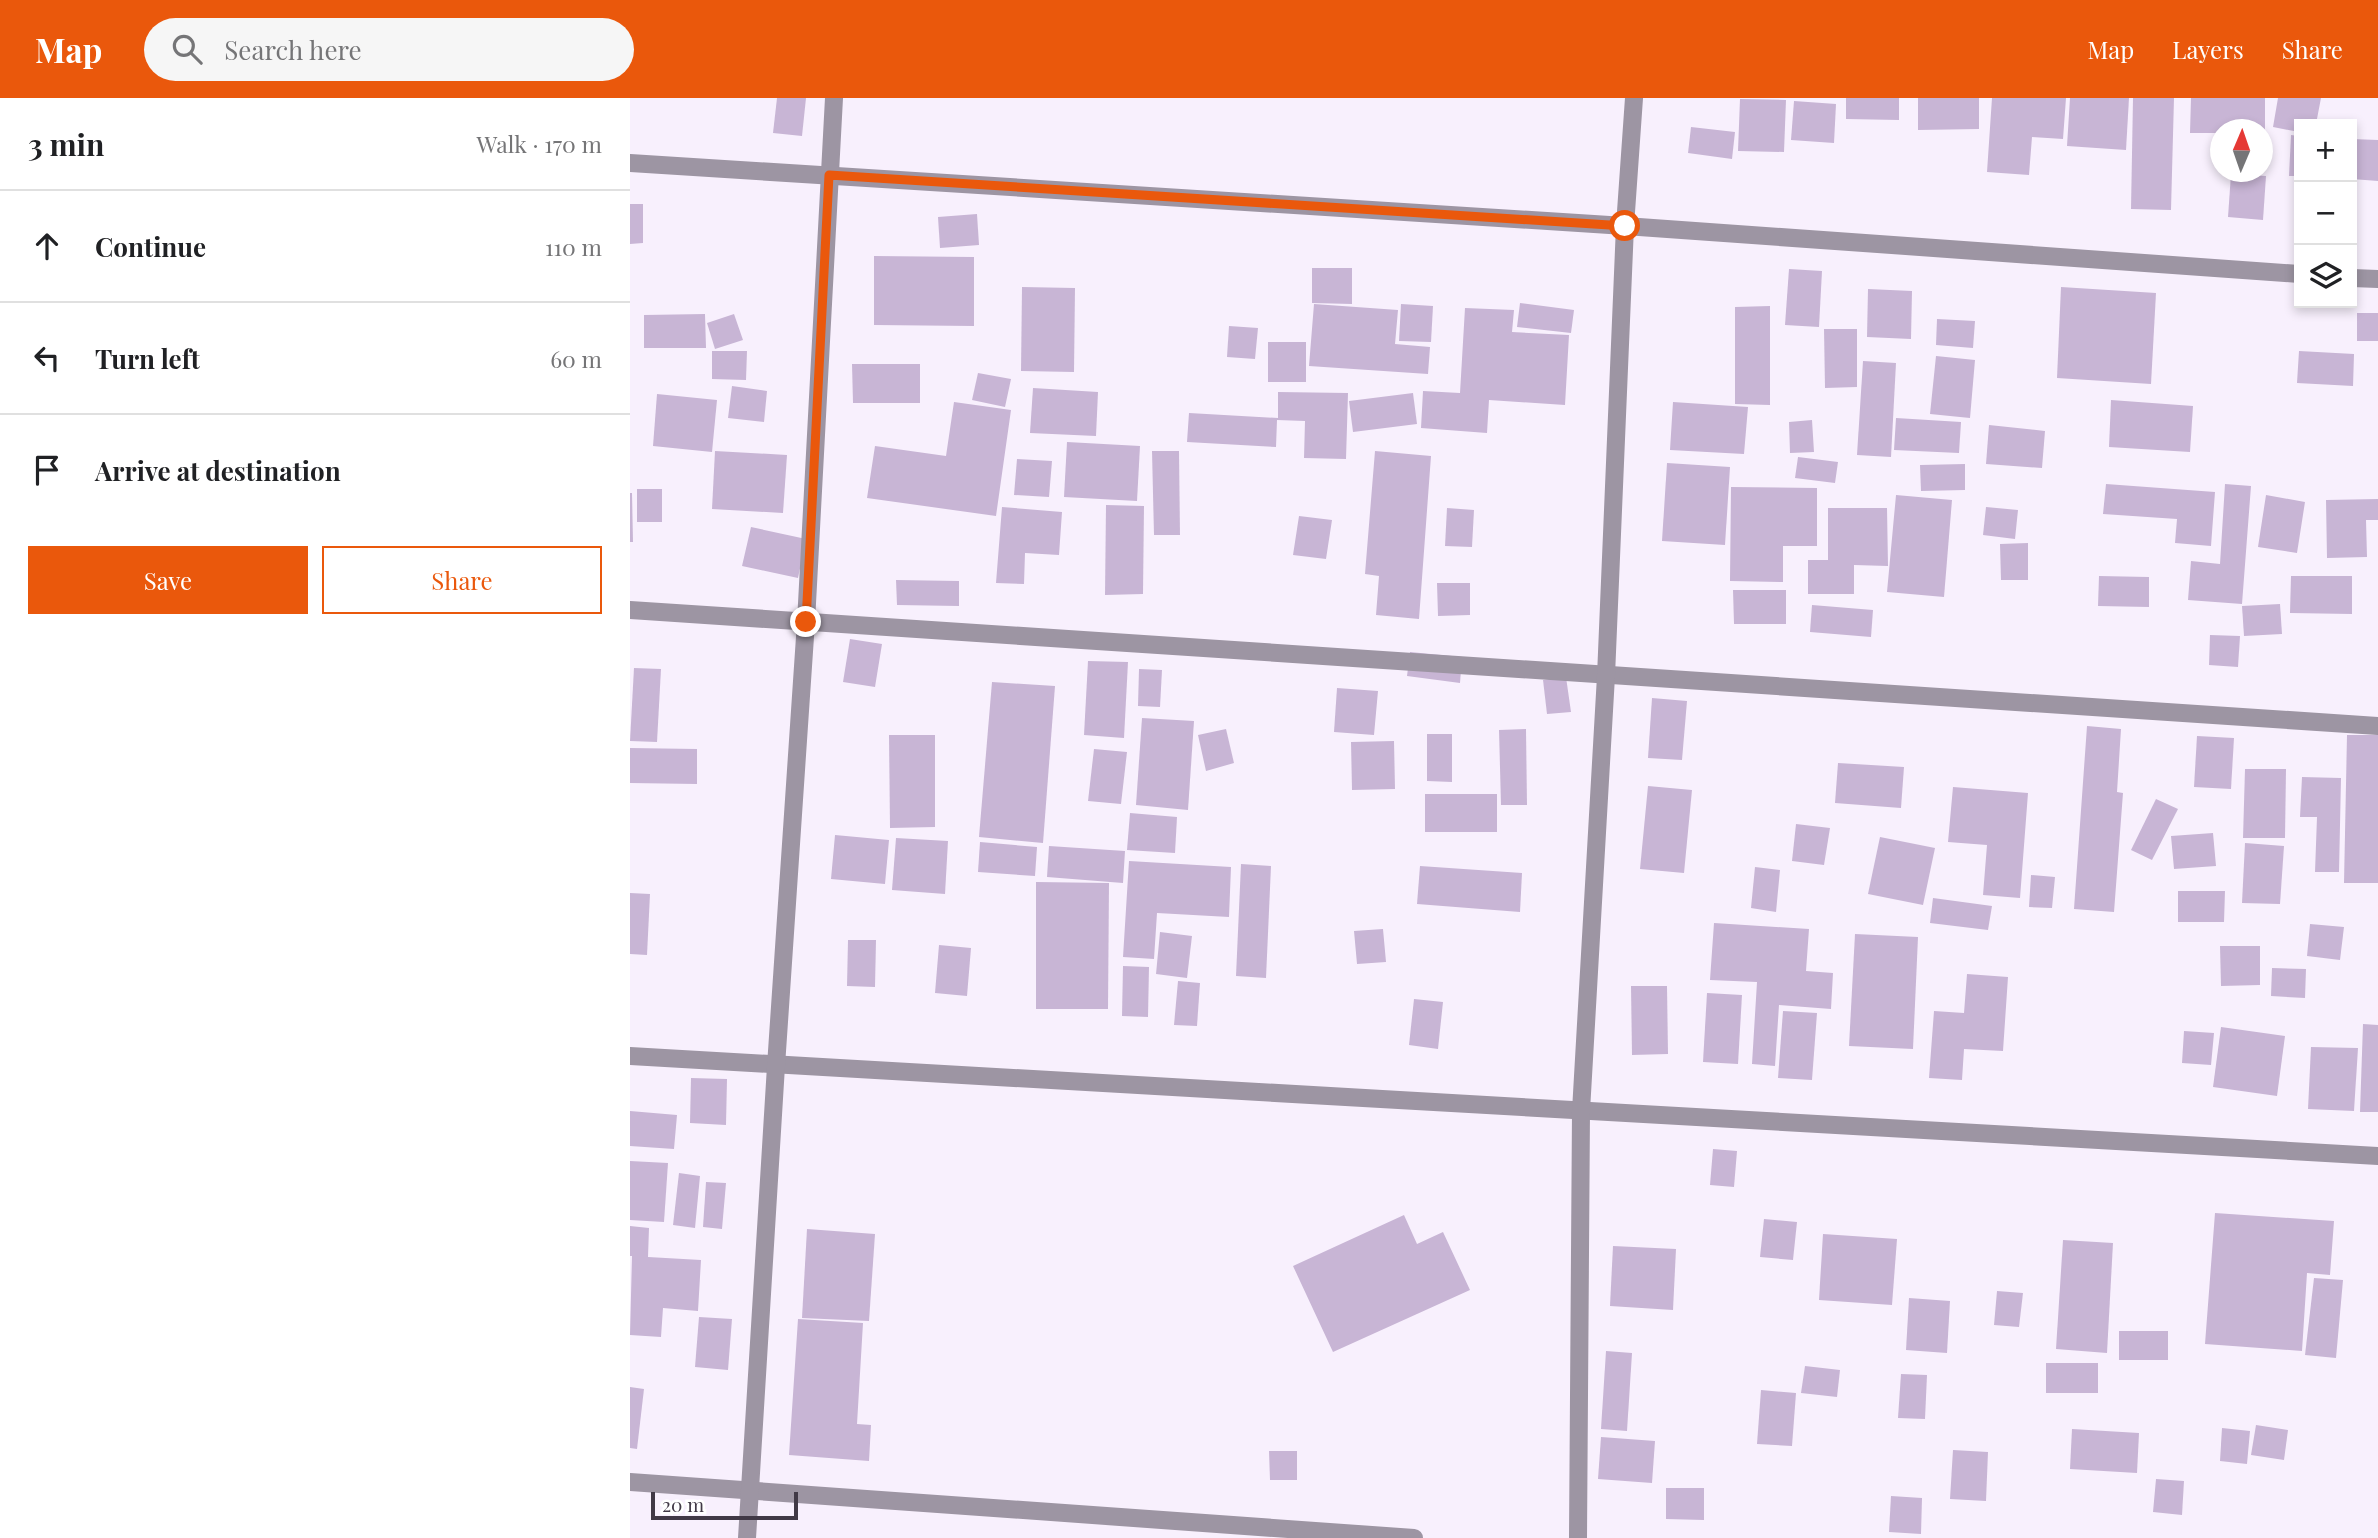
<!DOCTYPE html>
<html lang="en">
<head>
<meta charset="utf-8">
<style>
	body { margin:0; font-family:"Playfair Display",serif; background:#f6f6f6; color:#202124 }
	.controls { position:absolute; right:21px; top:21px; display:grid; overflow:hidden; border-radius:0px; box-shadow:0 4px 10px #0003 }
	.controls button { width:63px; height:63px; display:grid; place-items:center; padding:0; border:0; border-bottom:2px solid #e0e0e0; background:#fff; color:#202124; font:35px sans-serif }
	.compass { position:absolute; left:1580px; top:21px; width:63px; height:63px; border-radius:50%; background:#fff; box-shadow:0 4px 10px #0003; rotate:2deg }
	.scale { position:absolute; left:21px; bottom:18px; width:147px; box-sizing:border-box; padding-left:7px; border:4px solid #413946; border-top:0; font-size:19px; line-height:24px; white-space:nowrap; color:#413946; -webkit-text-stroke:5px #fff; paint-order:stroke }
	.stop { position:absolute; width:21px; height:21px; margin:-16px; border:5px solid #ea580c; border-radius:50%; background:#fff }
	.stop.end { background:#ea580c; border-color:#fff; box-shadow:0 2px 7px #0008 }
	.list { margin:0; padding:0; list-style:none }
	h2 { display:flex; justify-content:space-between; align-items:center; height:91px; margin:0; padding:0 28px; font-size:30px }
	h2 small { font-size:23px; font-weight:400; color:#757577 }
	.list li { display:grid; grid-template-columns:46px 1fr auto; gap:21px; align-items:center; box-sizing:border-box; height:112px; padding:0 28px; border-top:2px solid #e0e0e0 }
	.list b { display:block; font-size:26px; white-space:nowrap }
	.list em { font-size:23px; font-style:normal; color:#757577 }
	.actions { display:flex; gap:14px; padding:21px 28px }
	.actions a { flex:1; padding:16px 0; border:2px solid #ea580c; border-radius:0px; text-align:center; font-size:24px; color:#ea580c }
	.actions .main { background:#ea580c; color:#fff }
	.icon { flex:none; width:38px; height:38px; fill:none; stroke:currentColor; stroke-width:2; stroke-linecap:round; stroke-linejoin:round }
	.map { position:relative; flex:none; width:1748px; height:1440px; overflow:hidden }
	header { display:flex; align-items:center; gap:42px; box-sizing:border-box; height:98px; padding:0 35px; background:#ea580c; color:#fff }
	header strong { font-size:33px }
	nav { display:flex; gap:38px; margin-inline-start:auto; font-size:24px }
	.search { width:490px; height:63px; background:#f6f6f6; display:flex; align-items:center; gap:18px; box-sizing:border-box; padding:0 24px; border-radius:38px; color:#757577; font-size:26px }
	main { display:flex }
	aside { flex:1; background:#fff }
	.map>svg:first-child { display:block }
	.building { fill:#c8b5d5 }
	.lines { fill:none; stroke-linecap:round; stroke-linejoin:round }
	.minor { stroke:#9d95a3; stroke-width:18 }
	.route { stroke:#ea580c; stroke-width:9 }
</style>
</head>
<body>
<header>
<strong>Map</strong>
<div class="search"><svg class="icon" aria-label="search" viewBox="0 0 24 24"><circle cx="10" cy="10" r="6"/><path d="M15 15l6 6"/></svg>Search here</div>
<nav><a>Map</a><a>Layers</a><a>Share</a></nav>
</header>
<main>
<aside>
<h2>3 min<small>Walk · 170 m</small></h2>
<ul class="list">
<li><svg class="icon" aria-label="ahead" viewBox="0 0 24 24"><path d="M12 20V5M6 11l6-6 6 6"/></svg><div><b>Continue</b></div><em>110 m</em></li>
<li><svg class="icon" aria-label="left" viewBox="0 0 24 24"><path d="M17 20v-9H6M10 6l-5 5 5 5"/></svg><div><b>Turn left</b></div><em>60 m</em></li>
<li><svg class="icon" aria-label="arrive" viewBox="0 0 24 24"><path d="M6 21V4h12l-3 4 3 4H6"/></svg><div><b>Arrive at destination</b></div></li>
</ul>
<div class="actions"><a class="main">Save</a><a>Share</a></div>
</aside>
<div class="map">
<svg width="1748" height="1440" viewBox="0 0 1748 1440">
	<rect width="100%" height="100%" fill="#f8f0fd"/>
	<g class="building">
		<polygon points="147,0 176,0 172,38 143,35"/>
		<polygon points="1216,0 1269,0 1269,22 1216,21"/>
		<polygon points="1288,0 1349,0 1349,31 1288,32"/>
		<polygon points="1362,0 1436,0 1433,41 1402,39 1399,77 1357,74"/>
		<polygon points="1440,0 1499,0 1496,52 1437,48"/>
		<polygon points="1503,0 1544,0 1541,112 1501,111"/>
		<polygon points="1561,0 1635,0 1635,32 1590,32 1590,35 1560,35"/>
		<polygon points="1648,0 1691,0 1686,26 1669,26 1669,34 1643,29"/>
		<polygon points="1110,1 1156,2 1154,54 1108,53"/>
		<polygon points="1164,3 1206,6 1204,45 1161,42"/>
		<polygon points="1061,29 1105,34 1102,61 1058,55"/>
		<polygon points="1661,37 1669,38 1669,78 1659,78"/>
		<polygon points="1722,41 1748,42 1748,83 1722,81"/>
		<polygon points="1601,76 1636,78 1633,122 1598,119"/>
		<polygon points="0,106 13,106 13,145 0,146"/>
		<polygon points="347,116 349,147 310,150 308,119"/>
		<polygon points="244,158 344,159 344,228 244,227"/>
		<polygon points="682,170 722,170 722,206 682,205"/>
		<polygon points="1159,171 1192,173 1189,229 1155,227"/>
		<polygon points="392,189 445,190 444,274 391,273"/>
		<polygon points="1431,189 1526,195 1521,286 1427,280"/>
		<polygon points="1238,191 1282,193 1281,241 1237,239"/>
		<polygon points="890,205 944,212 941,235 887,229"/>
		<polygon points="684,206 768,212 765,246 800,249 798,276 679,268"/>
		<polygon points="771,206 803,208 801,244 769,243"/>
		<polygon points="1140,208 1140,307 1105,306 1105,209"/>
		<polygon points="835,210 884,212 882,234 939,237 935,307 859,302 857,335 791,330 793,293 830,295"/>
		<rect x="1727" y="215" width="21" height="28"/>
		<polygon points="75,216 76,250 14,250 14,217"/>
		<polygon points="104,216 113,242 85,251 77,225"/>
		<polygon points="1307,221 1345,223 1343,250 1306,247"/>
		<polygon points="599,228 628,230 625,261 597,259"/>
		<polygon points="1194,231 1227,231 1227,289 1195,290"/>
		<rect x="638" y="244" width="38" height="40"/>
		<polygon points="82,253 117,253 116,282 82,281"/>
		<polygon points="1669,253 1724,256 1723,288 1667,285"/>
		<polygon points="1306,258 1345,262 1340,320 1300,316"/>
		<polygon points="1233,263 1266,265 1261,359 1227,357"/>
		<polygon points="222,266 290,266 290,305 223,305"/>
		<polygon points="348,275 381,281 375,309 342,302"/>
		<polygon points="102,288 137,293 134,324 98,320"/>
		<polygon points="403,290 468,294 466,338 400,335"/>
		<polygon points="648,294 718,295 716,361 674,360 675,323 647,322 646,349 557,344 559,315 648,320"/>
		<polygon points="783,295 787,326 723,334 719,303"/>
		<polygon points="27,296 87,302 82,354 23,348"/>
		<polygon points="1481,302 1563,308 1560,354 1479,349"/>
		<polygon points="324,304 381,312 366,418 237,400 245,348 316,358"/>
		<polygon points="1043,304 1118,309 1114,356 1040,352"/>
		<polygon points="1266,320 1331,324 1329,355 1264,352"/>
		<polygon points="1182,322 1184,354 1160,355 1159,324"/>
		<polygon points="1359,327 1415,333 1412,370 1356,366"/>
		<polygon points="437,344 510,348 507,403 434,399"/>
		<polygon points="85,353 157,357 153,415 82,411"/>
		<polygon points="522,353 549,353 550,437 524,437"/>
		<polygon points="745,353 801,358 789,521 746,517 749,478 735,476"/>
		<polygon points="1168,359 1208,364 1205,385 1165,380"/>
		<polygon points="387,361 422,363 419,399 384,397"/>
		<polygon points="1037,365 1100,369 1095,447 1032,443"/>
		<polygon points="1335,366 1335,392 1291,393 1290,367"/>
		<polygon points="1476,386 1585,394 1581,448 1545,445 1547,421 1473,416"/>
		<polygon points="1595,386 1621,388 1612,506 1558,502 1561,463 1590,466"/>
		<polygon points="1101,389 1187,390 1187,448 1153,448 1153,484 1100,483"/>
		<rect x="7" y="391" width="25" height="33"/>
		<polygon points="0,395 2,395 3,444 0,444"/>
		<polygon points="1266,397 1322,402 1314,499 1257,494"/>
		<polygon points="1636,397 1675,404 1667,455 1628,449"/>
		<polygon points="1748,401 1748,422 1736,422 1737,459 1697,460 1696,402"/>
		<polygon points="476,407 514,408 513,496 475,497"/>
		<polygon points="372,409 432,414 429,457 395,455 394,486 366,485"/>
		<polygon points="1356,409 1388,412 1385,441 1353,437"/>
		<polygon points="817,410 844,412 842,449 815,448"/>
		<polygon points="1198,410 1257,410 1258,468 1224,467 1224,496 1178,496 1178,462 1198,462"/>
		<polygon points="669,418 702,422 696,461 663,457"/>
		<polygon points="121,429 176,441 168,480 112,468"/>
		<polygon points="1398,445 1398,482 1371,482 1370,446"/>
		<polygon points="1469,478 1519,479 1519,509 1468,508"/>
		<polygon points="1661,478 1722,478 1722,516 1660,515"/>
		<polygon points="266,482 329,483 329,508 267,507"/>
		<polygon points="807,485 840,485 840,517 808,518"/>
		<polygon points="1103,492 1156,492 1156,526 1104,526"/>
		<polygon points="1650,506 1652,536 1614,538 1612,508"/>
		<polygon points="1182,507 1243,512 1241,539 1180,534"/>
		<polygon points="1580,537 1610,538 1608,569 1579,567"/>
		<polygon points="220,541 252,546 245,589 213,584"/>
		<polygon points="780,554 832,559 830,585 777,578"/>
		<polygon points="458,563 498,564 494,640 454,637"/>
		<polygon points="4,570 31,571 27,644 0,643"/>
		<polygon points="509,571 532,572 530,609 508,608"/>
		<polygon points="936,579 941,614 917,616 913,582"/>
		<polygon points="362,584 425,588 413,745 349,739"/>
		<polygon points="707,590 748,593 744,637 704,634"/>
		<polygon points="1022,600 1057,603 1052,662 1018,660"/>
		<polygon points="512,620 564,623 558,712 506,707"/>
		<polygon points="1457,628 1491,631 1487,694 1493,695 1484,814 1444,811"/>
		<polygon points="596,631 604,665 576,673 568,637"/>
		<polygon points="896,631 897,707 871,707 869,632"/>
		<polygon points="797,636 822,636 822,684 797,683"/>
		<polygon points="259,637 305,637 305,729 260,730"/>
		<polygon points="1717,637 1748,637 1748,785 1714,785"/>
		<polygon points="1567,638 1604,640 1601,691 1564,689"/>
		<polygon points="764,643 765,691 722,692 721,644"/>
		<polygon points="0,650 67,651 67,686 0,685"/>
		<polygon points="464,651 497,654 491,706 458,703"/>
		<polygon points="1208,665 1274,669 1271,710 1205,705"/>
		<polygon points="1615,671 1656,671 1655,740 1613,740"/>
		<polygon points="1672,679 1711,680 1709,774 1685,774 1687,719 1670,719"/>
		<polygon points="1018,688 1062,692 1054,775 1010,771"/>
		<polygon points="1323,689 1398,695 1390,800 1353,797 1357,747 1318,744"/>
		<rect x="795" y="696" width="72" height="38"/>
		<polygon points="1526,701 1548,711 1522,762 1501,752"/>
		<polygon points="500,715 547,719 545,755 497,752"/>
		<polygon points="1166,726 1200,730 1194,767 1162,763"/>
		<polygon points="1583,735 1586,768 1544,771 1541,738"/>
		<polygon points="205,737 259,742 255,786 201,781"/>
		<polygon points="1250,739 1305,750 1293,807 1238,796"/>
		<polygon points="266,740 318,743 315,796 262,792"/>
		<polygon points="350,744 407,749 405,778 348,774"/>
		<polygon points="1615,745 1654,748 1650,806 1612,805"/>
		<polygon points="419,748 495,753 493,785 417,779"/>
		<polygon points="499,763 601,769 599,819 527,815 524,861 493,859"/>
		<polygon points="611,766 641,768 636,880 606,878"/>
		<polygon points="790,768 892,775 890,814 787,806"/>
		<polygon points="1125,769 1150,772 1146,814 1121,810"/>
		<polygon points="1401,777 1425,779 1422,810 1399,809"/>
		<polygon points="406,784 479,785 478,911 406,911"/>
		<polygon points="1548,793 1595,793 1594,824 1548,824"/>
		<polygon points="0,795 20,796 17,857 0,856"/>
		<polygon points="1303,800 1362,808 1358,832 1300,825"/>
		<polygon points="1084,825 1179,831 1176,873 1203,875 1201,911 1149,907 1145,968 1122,966 1127,884 1080,882"/>
		<polygon points="1680,826 1714,829 1710,862 1677,858"/>
		<polygon points="753,831 756,864 727,866 724,833"/>
		<polygon points="530,834 562,838 557,880 526,876"/>
		<polygon points="1225,836 1288,839 1283,951 1219,948"/>
		<polygon points="218,842 246,842 245,889 217,888"/>
		<polygon points="309,847 341,850 337,898 305,895"/>
		<polygon points="1590,848 1630,848 1630,887 1591,888"/>
		<polygon points="493,868 519,869 518,919 492,918"/>
		<polygon points="1642,870 1676,871 1675,900 1641,898"/>
		<polygon points="1337,876 1378,879 1373,953 1334,951 1332,982 1299,980 1304,913 1334,915"/>
		<polygon points="548,883 570,885 567,928 544,927"/>
		<polygon points="1001,888 1037,888 1038,956 1002,957"/>
		<polygon points="1077,895 1112,897 1108,966 1073,964"/>
		<polygon points="784,901 813,904 808,951 779,947"/>
		<polygon points="1153,913 1187,915 1182,982 1148,980"/>
		<polygon points="1733,926 1748,927 1748,1014 1730,1014"/>
		<polygon points="1591,929 1655,938 1647,998 1583,989"/>
		<polygon points="1554,933 1584,935 1581,967 1552,965"/>
		<polygon points="1681,949 1728,950 1724,1013 1678,1011"/>
		<polygon points="61,980 97,981 96,1027 60,1025"/>
		<polygon points="0,1013 47,1017 44,1051 0,1048"/>
		<polygon points="1083,1051 1107,1053 1104,1089 1080,1087"/>
		<polygon points="0,1063 38,1065 34,1124 0,1122"/>
		<polygon points="49,1075 70,1078 65,1130 43,1127"/>
		<polygon points="76,1084 96,1085 92,1131 73,1129"/>
		<polygon points="1585,1115 1704,1123 1700,1177 1677,1175 1672,1253 1575,1246"/>
		<polygon points="774,1117 787,1146 813,1134 840,1192 703,1254 663,1168"/>
		<polygon points="1134,1121 1167,1124 1163,1162 1130,1159"/>
		<polygon points="0,1128 19,1130 18,1159 71,1162 68,1213 33,1210 31,1239 0,1237 2,1158 0,1158"/>
		<polygon points="177,1131 245,1136 239,1223 172,1220"/>
		<polygon points="1193,1136 1267,1141 1262,1207 1189,1202"/>
		<polygon points="1433,1142 1483,1145 1477,1255 1426,1251"/>
		<polygon points="983,1148 1046,1151 1043,1212 980,1208"/>
		<polygon points="1684,1180 1713,1182 1706,1260 1675,1257"/>
		<polygon points="1367,1193 1393,1195 1389,1229 1364,1227"/>
		<polygon points="1279,1200 1320,1203 1317,1255 1276,1252"/>
		<polygon points="69,1219 102,1221 98,1272 65,1269"/>
		<polygon points="168,1221 233,1225 227,1326 241,1327 239,1363 159,1357"/>
		<rect x="1489" y="1233" width="49" height="29"/>
		<polygon points="976,1253 1002,1255 997,1333 971,1331"/>
		<rect x="1416" y="1265" width="52" height="30"/>
		<polygon points="1175,1268 1210,1272 1207,1299 1171,1295"/>
		<polygon points="1271,1276 1297,1277 1295,1321 1268,1320"/>
		<polygon points="0,1289 14,1291 7,1351 0,1350"/>
		<polygon points="1131,1292 1166,1295 1162,1348 1127,1346"/>
		<polygon points="1626,1327 1658,1332 1654,1362 1621,1357"/>
		<polygon points="1592,1330 1620,1333 1617,1366 1590,1363"/>
		<polygon points="1442,1331 1509,1335 1507,1375 1440,1371"/>
		<polygon points="971,1339 1025,1343 1022,1385 968,1381"/>
		<polygon points="1323,1352 1358,1354 1356,1403 1320,1401"/>
		<polygon points="639,1353 667,1353 667,1382 640,1382"/>
		<polygon points="1526,1381 1554,1383 1552,1417 1523,1414"/>
		<polygon points="1036,1390 1074,1390 1074,1422 1036,1421"/>
		<polygon points="1261,1398 1292,1400 1291,1436 1259,1434"/>
	</g>
	<g class="lines">
		<g class="minor">
			<polyline points="0,65 995,128 1669,176"/>
			<polyline points="1722,180 1748,181"/>
			<polyline points="0,512 1748,628"/>
			<polyline points="0,958 1748,1058"/>
			<polyline points="0,1384 784,1440"/>
			<polyline points="117,1440 146,968 176,524 204,0"/>
			<polyline points="948,1440 951,1013 976,578 995,128 1004,0"/>
		</g>
	</g>
	<g class="lines">
		<polyline class="route" points="176,524 199,77 995,128"/>
	</g>
</svg>
<div class="controls">
<button>+</button>
<button>−</button>
<button><svg class="icon" aria-label="layers" viewBox="0 0 24 24"><path d="M12 4l9 5-9 5-9-5zM3 14l9 5 9-5"/></svg></button>
</div>
<svg class="compass" viewBox="-18 -18 36 36"><path d="M0-13l5 13h-10z" fill="#e53935"/><path d="M0 13l5-13h-10z" fill="#757577"/></svg>
<div class="scale">20 m</div>
<div class="stop" style="left:995px;top:128px"></div>
<div class="stop end" style="left:176px;top:524px"></div>
</div>
</main>
</body>
</html>
